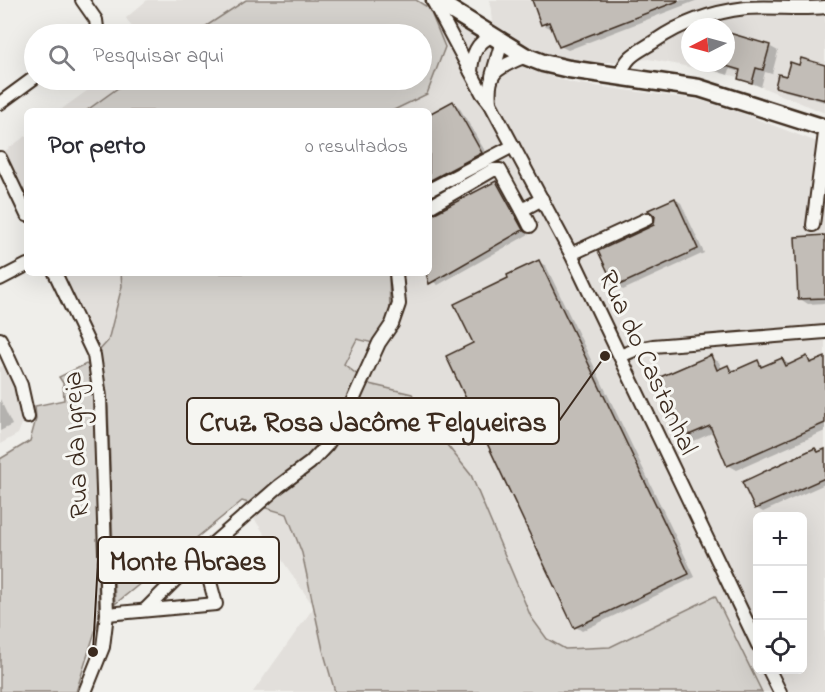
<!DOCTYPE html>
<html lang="pt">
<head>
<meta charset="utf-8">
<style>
	body { margin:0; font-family:"Indie Flower",sans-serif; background:#f2f2f3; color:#2b2b33 }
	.controls { position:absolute; right:18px; bottom:18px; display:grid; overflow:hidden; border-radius:9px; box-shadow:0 6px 24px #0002 }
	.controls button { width:54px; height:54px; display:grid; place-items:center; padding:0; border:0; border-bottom:2px solid #e1e1e2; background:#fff; color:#2b2b33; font:30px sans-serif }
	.compass { position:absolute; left:681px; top:18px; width:54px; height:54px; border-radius:50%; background:#fff; box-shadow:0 6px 24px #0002; rotate:264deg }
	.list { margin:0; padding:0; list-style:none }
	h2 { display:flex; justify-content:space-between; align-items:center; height:78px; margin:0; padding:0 24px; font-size:26px }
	h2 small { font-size:20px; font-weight:400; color:#7c7c81 }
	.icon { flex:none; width:33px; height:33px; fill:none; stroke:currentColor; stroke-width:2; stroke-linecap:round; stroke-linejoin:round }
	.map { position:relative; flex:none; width:825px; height:692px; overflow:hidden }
	.search { position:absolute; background:#fff; box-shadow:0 6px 24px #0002; left:24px; top:24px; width:408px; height:66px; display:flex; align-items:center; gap:15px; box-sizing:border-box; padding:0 21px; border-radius:33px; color:#7c7c81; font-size:22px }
	.panel { position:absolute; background:#fff; box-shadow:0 6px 24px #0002; left:24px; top:108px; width:408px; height:168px; border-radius:9px }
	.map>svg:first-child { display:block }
	.built { fill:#e2dfdb; fill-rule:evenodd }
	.green { fill:#d4d1cc; stroke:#887e75; stroke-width:1.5 }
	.shadow { fill:#0003 }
	.building { fill:#c2bdb7; stroke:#3b2a1e; stroke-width:1.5 }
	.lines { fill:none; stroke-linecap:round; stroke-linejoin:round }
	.minor-casing { stroke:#3b2a1e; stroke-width:16 }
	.major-casing { stroke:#3b2a1e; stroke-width:21 }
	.minor { stroke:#f6f6f2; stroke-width:12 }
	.major { stroke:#f6f6f2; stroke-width:16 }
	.labels { text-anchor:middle; stroke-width:6; stroke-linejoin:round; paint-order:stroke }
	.street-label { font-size:27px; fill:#3b2a1e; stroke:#f6f6f2 }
	.leader { fill:none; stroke:#3b2a1e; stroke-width:2 }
	.callout-dot { fill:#3b2a1e; stroke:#f6f6f2; stroke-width:2 }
	.callout { fill:#f6f6f2; stroke:#3b2a1e; stroke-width:2 }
	.callout-label { font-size:28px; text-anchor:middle; font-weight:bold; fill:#3b2a1e }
</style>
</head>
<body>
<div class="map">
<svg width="825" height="692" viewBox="0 0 825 692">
	<rect width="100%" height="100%" fill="#efeeea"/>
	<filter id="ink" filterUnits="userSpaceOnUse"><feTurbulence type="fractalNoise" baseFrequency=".0167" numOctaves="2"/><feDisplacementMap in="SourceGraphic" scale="12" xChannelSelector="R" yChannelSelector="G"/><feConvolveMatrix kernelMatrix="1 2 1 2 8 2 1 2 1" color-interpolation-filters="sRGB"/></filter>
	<g filter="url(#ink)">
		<g class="built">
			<path d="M147,0H416L527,69L573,83L699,100L738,112L825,145V692H253L314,607L242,501L115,604L108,406L96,341L64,273H429V111H59L102,80H422V34H136L126,18ZM758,516H802V670H758Z"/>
			<path d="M490,0H825V113L735,76L649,59L582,64L550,58L492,23ZM690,27H726V63H690Z"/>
			<polygon points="27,135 27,197 5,151"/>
			<polygon points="6,365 17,391 15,396 18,400 22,424 18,434 0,444 0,367"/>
		</g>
		<g class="green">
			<polygon points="246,0 416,0 429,8 445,47 427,94 392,111 86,111 129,80 422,80 422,34 194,34"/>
			<polygon points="121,273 389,273 390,313 373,343 357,339 344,364 369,384 412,394 427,420 471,475 531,617 547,639 565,649 610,647 715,596 762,692 335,692 323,650 302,553 287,514 242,501 115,604 108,407 98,352 108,341 122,286"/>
			<polygon points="86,364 93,369 97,489 99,619 76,692 0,692 0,459 30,441 36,419 35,406 64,400 63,383 59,377"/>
		</g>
		<g class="shadow">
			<polygon points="533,0 698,0 568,50 560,46 553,27 550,28 542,24"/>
			<polygon points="726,34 769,46 778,51 772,74 765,72 761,87 739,78 741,72 730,69 728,75 692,63 726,63"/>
			<polygon points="800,66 825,66 825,102 785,91 777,86"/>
			<polygon points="453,103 459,107 488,156 429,190 429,116"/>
			<polygon points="496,183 502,187 529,234 438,285 432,281 427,273 429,273 429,218"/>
			<polygon points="675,199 681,203 704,253 623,290 616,286"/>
			<polygon points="825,237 825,303 808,304 799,298"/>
			<polygon points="539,262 546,266 695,577 582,631 576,627 475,343"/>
			<polygon points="710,357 719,362 722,369 728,367 736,371 757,362 766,367 782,360 791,365 807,358 816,363 825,359 825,431 737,470 728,465 714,432 694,441 685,436"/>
			<polygon points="0,399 12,425 0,431"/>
			<polygon points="815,449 820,452 825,450 825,484 763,512 756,508"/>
		</g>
		<g class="building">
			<polygon points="532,0 678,0 678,1 559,47 549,22 541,25"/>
			<polygon points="726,32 770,45 763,70 756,68 752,83 738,79 740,70 726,66"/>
			<polygon points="801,58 825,65 825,100 775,87 778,74 786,76 790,62 799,65"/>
			<polygon points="453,101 482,153 429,181 429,114"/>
			<polygon points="496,181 523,230 429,284 426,273 429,273 429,216"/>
			<polygon points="675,198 698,249 615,287 598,251 654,225 655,216 648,210"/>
			<polygon points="825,235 825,298 798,299 795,237"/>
			<polygon points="539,260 689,574 574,628 446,356 473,343 454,304 508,278 507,275"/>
			<polygon points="711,355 717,370 728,365 731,372 758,360 761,367 782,358 786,366 807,356 810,363 825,357 825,423 727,466 710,426 684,437 658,378"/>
			<polygon points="815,448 818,452 825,449 825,478 755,509 742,482"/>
		</g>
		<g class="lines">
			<defs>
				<g id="minor">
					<polyline points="82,0 96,20 97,28 92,34"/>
					<polyline points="433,1 482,93 490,103 571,254 758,645"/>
					<path d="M471,72C472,54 476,43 493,35"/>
					<polyline points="492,76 502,41"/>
					<path d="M620,76C627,54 637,53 655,41C681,23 713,12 746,8C772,6 799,10 825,7"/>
					<polyline points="0,103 34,78"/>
					<path d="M490,103C487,69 498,69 525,56"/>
					<polyline points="0,158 27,215"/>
					<polyline points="429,190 513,146"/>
					<polyline points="429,207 493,170 500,170 522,210 542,199"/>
					<polyline points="522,210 530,226"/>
					<polyline points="813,225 825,133"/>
					<polyline points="571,254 647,219"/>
					<polyline points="55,273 94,355 100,397 107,614 103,647 85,692"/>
					<polyline points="0,279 27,265"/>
					<polyline points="0,339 21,385 28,417"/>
					<polyline points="620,356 637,349 653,346 825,332"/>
					<polyline points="145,610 202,553 279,486 310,463 327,445 344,420 379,343 392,324 399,304 396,273"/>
					<polyline points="107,614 216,604 202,553"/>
					<polyline points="769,670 780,692"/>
				</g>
				<polyline id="major" points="435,0 525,56 543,63 569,69 699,88 825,128"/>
			</defs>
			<use href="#minor" class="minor-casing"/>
			<use href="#major" class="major-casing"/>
			<use href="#minor" class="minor"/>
			<use href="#major" class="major"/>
		</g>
	</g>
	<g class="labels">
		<g class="street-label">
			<text transform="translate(649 362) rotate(65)" y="9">Rua do Castanhal</text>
			<text transform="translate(75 445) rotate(-93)" y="9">Rua da Igreja</text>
		</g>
	</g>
	<path class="leader" d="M605 356L559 421M93 652L98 560"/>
	<g class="callout-dot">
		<circle cx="605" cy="356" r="6"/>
		<circle cx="93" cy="652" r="6"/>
	</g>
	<g class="callout">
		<rect x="187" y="398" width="372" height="46" rx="6"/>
		<rect x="98" y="537" width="181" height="46" rx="6"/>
	</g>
	<g class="callout-label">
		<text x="373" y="431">Cruz. Rosa Jacôme Felgueiras</text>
		<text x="188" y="570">Monte Abraes</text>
	</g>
</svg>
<div class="controls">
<button>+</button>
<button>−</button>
<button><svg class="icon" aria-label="locate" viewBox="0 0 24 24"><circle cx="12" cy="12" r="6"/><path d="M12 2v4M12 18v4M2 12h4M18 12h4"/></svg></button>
</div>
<svg class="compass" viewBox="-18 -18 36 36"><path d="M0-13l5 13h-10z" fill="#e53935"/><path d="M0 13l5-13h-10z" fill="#7c7c81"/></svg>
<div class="search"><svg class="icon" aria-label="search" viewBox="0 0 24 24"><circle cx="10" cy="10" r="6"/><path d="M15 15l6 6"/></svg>Pesquisar aqui</div>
<section class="panel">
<h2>Por perto<small>0 resultados</small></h2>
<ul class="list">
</ul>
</section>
</div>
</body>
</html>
